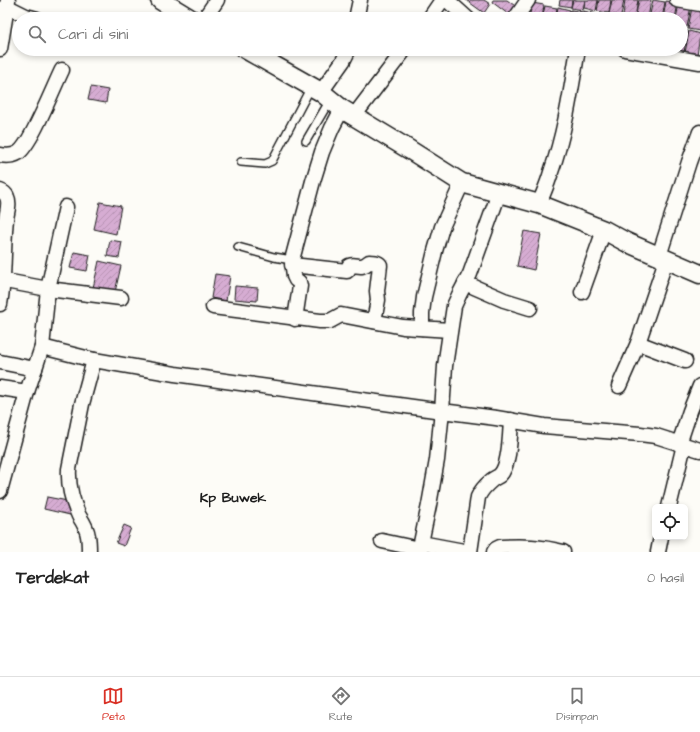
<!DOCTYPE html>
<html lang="id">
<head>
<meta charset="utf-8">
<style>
	body { margin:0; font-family:"Architects Daughter",sans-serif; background:#f6f6f6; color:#222 }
	.controls { position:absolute; right:12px; bottom:12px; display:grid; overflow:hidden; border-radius:6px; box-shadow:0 2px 6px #0003 }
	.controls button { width:36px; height:36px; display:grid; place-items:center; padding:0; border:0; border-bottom:1px solid #e0e0e0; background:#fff; color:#222; font:20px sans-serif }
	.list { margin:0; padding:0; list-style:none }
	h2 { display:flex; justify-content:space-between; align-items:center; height:52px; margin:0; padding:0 16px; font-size:17px }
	h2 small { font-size:13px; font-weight:400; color:#767676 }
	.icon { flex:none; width:22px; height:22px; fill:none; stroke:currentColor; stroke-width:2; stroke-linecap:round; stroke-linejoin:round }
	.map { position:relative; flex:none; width:700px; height:552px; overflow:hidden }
	.search { position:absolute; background:#fff; box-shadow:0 2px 6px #0003; left:12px; right:12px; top:12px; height:44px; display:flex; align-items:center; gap:10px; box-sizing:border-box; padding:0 14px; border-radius:22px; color:#767676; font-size:15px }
	.sheet { height:124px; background:#fff }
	nav { display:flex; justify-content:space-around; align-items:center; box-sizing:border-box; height:56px; border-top:1px solid #e0e0e0; background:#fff; font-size:11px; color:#767676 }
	nav a { display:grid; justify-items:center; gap:2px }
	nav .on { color:#d93025 }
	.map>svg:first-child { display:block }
	.building { fill:url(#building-hatch); stroke:#1c1c1c }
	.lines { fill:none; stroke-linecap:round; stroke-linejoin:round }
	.service-casing { stroke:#1c1c1c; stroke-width:10 }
	.minor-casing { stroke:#1c1c1c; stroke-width:17 }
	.tertiary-casing { stroke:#1c1c1c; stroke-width:21 }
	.service { stroke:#fdfcf7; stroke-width:7 }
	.minor { stroke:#fdfcf7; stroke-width:14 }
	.tertiary { stroke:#fdfcf7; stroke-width:18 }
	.labels { text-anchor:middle; stroke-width:3.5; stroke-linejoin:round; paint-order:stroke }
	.quarter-label { font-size:14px; font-weight:bold; fill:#1c1c1c; stroke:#fdfcf7 }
</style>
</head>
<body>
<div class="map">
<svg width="700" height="552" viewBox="0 0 700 552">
	<defs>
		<pattern id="building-hatch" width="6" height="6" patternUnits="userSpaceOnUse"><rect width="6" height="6" fill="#d6acd2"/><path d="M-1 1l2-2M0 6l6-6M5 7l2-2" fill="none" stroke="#b793b4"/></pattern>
	</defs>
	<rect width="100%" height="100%" fill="#fdfcf7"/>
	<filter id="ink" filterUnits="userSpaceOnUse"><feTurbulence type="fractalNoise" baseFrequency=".025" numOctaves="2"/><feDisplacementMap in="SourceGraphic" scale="8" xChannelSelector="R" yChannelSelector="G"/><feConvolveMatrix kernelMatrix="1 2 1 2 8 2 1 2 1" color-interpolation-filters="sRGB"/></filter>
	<g filter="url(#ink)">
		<g class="building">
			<polygon points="466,0 484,0 490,4 484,13"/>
			<polygon points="493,0 507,0 518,8 512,17 492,2"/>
			<polygon points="560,0 572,0 571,7 559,5"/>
			<polygon points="573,0 585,0 583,10 571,8"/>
			<polygon points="585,0 598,0 596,11 584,8"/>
			<polygon points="599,0 611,0 609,13 597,11"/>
			<polygon points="612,0 624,0 621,16 609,14"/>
			<polygon points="625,0 638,0 635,18 623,16"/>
			<polygon points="639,0 651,0 648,19 635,18"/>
			<polygon points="653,0 665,2 662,19 649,19"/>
			<polygon points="666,1 678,3 675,19 663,19"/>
			<polygon points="532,3 544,5 542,19 529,19"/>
			<polygon points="679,3 691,6 687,27 681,26 681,19 676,19"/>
			<polygon points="545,6 557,8 555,19 542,19"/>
			<polygon points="558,7 570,10 568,19 556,19"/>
			<polygon points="692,7 700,9 700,31 688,29"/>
			<polygon points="571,10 583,12 582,19 569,19"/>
			<polygon points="584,11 596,14 595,19 583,19"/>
			<polygon points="597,15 609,17 608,19 596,19"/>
			<polygon points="681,30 688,31 684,52 672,50 672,49 681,49"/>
			<polygon points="689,31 700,34 697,55 685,53"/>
			<polygon points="91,87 108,90 106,103 88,100"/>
			<polygon points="100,202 121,206 116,234 94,229"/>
			<polygon points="524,231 541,234 534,270 517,266"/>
			<polygon points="110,240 122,242 119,258 107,256"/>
			<polygon points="74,252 90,255 87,271 70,268"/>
			<polygon points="99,261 121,266 115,292 93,288"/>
			<polygon points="215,274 230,276 226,301 211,298"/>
			<polygon points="235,286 258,288 257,301 234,299"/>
			<polygon points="47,497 73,502 70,515 44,509"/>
			<polygon points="124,525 131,528 124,546 116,543"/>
		</g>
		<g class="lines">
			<defs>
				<g id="service">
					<polyline points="306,141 330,100"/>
					<polyline points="241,162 265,164 272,161 311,87"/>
					<polyline points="238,247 274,257 292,260"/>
				</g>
				<g id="minor">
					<polyline points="447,0 468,19"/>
					<polyline points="677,0 700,4"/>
					<polyline points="6,6 26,16 37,19"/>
					<polyline points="204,19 217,0"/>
					<polyline points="356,19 360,0"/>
					<polyline points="429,19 442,0"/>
					<polyline points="515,19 528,0"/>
					<polyline points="0,49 8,0"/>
					<polyline points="625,49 700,62"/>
					<polyline points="321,92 343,61 349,49"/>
					<polyline points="354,116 405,49"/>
					<path d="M0,155C6,156 13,156 18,153C31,145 54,86 62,70"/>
					<path d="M0,191C3,192 6,194 7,197C10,203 7,212 6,219C3,247 5,276 0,304"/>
					<path d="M539,204C543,194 548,183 551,172C565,133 571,90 578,49"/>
					<polyline points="66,207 48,289 121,298"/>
					<polyline points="659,256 689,162 700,132"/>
					<path d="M292,265L347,271L348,270L349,266C357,263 360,270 369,262C373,262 378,262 380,265L377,291L378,300L374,321"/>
					<polyline points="0,280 48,289 42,347 27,392 0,388"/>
					<polyline points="465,283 504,300 530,308"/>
					<polyline points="582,292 604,230"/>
					<polyline points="213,307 320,321 330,321 341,315 403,327 450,330"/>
					<polyline points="295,319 300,286 299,282 296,280 294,276 292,260 313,181 322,152 332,128 342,109"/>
					<polyline points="422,328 422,313 424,297 435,251 442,227 462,183"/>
					<polyline points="638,343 685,361"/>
					<polyline points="42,347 94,360 175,374 442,411 496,418 544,426 640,434 656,436 700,450"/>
					<polyline points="0,362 35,369"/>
					<polyline points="619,386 638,343 666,260"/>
					<polyline points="679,444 690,411 700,386"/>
					<polyline points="0,491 27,392"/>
					<polyline points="669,507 684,445"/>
					<polyline points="382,541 419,549"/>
					<polyline points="421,543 469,552"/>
					<path d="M89,552C89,547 89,541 88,536C87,529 83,522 79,516C72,501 68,486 69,469L82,404L94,360"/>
					<polyline points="419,552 429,505 437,460 442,411 445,366 454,306 459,295 470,274 499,193"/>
					<path d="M470,552L478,497C481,490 486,485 492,480C494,478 498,477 500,475C510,465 510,434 511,420"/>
					<path d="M494,552L496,549L500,547C522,546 541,546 563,552"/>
					<polyline points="658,552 661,537"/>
				</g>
				<g id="tertiary">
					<polyline points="160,0 191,19"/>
					<polyline points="245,49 321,92 342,109 410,150 462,183 539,204 604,230 626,242 700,274"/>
				</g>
			</defs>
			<use href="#service" class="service-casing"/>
			<use href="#minor" class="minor-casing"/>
			<use href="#tertiary" class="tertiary-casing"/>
			<use href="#service" class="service"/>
			<use href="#minor" class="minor"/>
			<use href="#tertiary" class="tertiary"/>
		</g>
	</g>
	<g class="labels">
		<g class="quarter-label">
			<text x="233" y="502">Kp Buwek</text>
		</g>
	</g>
</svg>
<div class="controls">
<button><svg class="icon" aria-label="locate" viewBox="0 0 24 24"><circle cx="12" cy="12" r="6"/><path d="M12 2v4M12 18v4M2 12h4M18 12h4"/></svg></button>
</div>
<div class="search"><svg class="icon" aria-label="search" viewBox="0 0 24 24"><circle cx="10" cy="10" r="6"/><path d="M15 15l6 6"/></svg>Cari di sini</div>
</div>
<section class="sheet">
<h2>Terdekat<small>0 hasil</small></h2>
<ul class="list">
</ul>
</section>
<nav>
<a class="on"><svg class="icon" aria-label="map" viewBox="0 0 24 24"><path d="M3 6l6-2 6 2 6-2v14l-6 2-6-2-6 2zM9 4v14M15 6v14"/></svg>Peta</a>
<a><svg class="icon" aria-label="directions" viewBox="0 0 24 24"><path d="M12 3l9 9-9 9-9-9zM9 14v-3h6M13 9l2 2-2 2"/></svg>Rute</a>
<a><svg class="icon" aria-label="saved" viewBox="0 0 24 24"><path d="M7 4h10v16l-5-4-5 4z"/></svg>Disimpan</a>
</nav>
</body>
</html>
